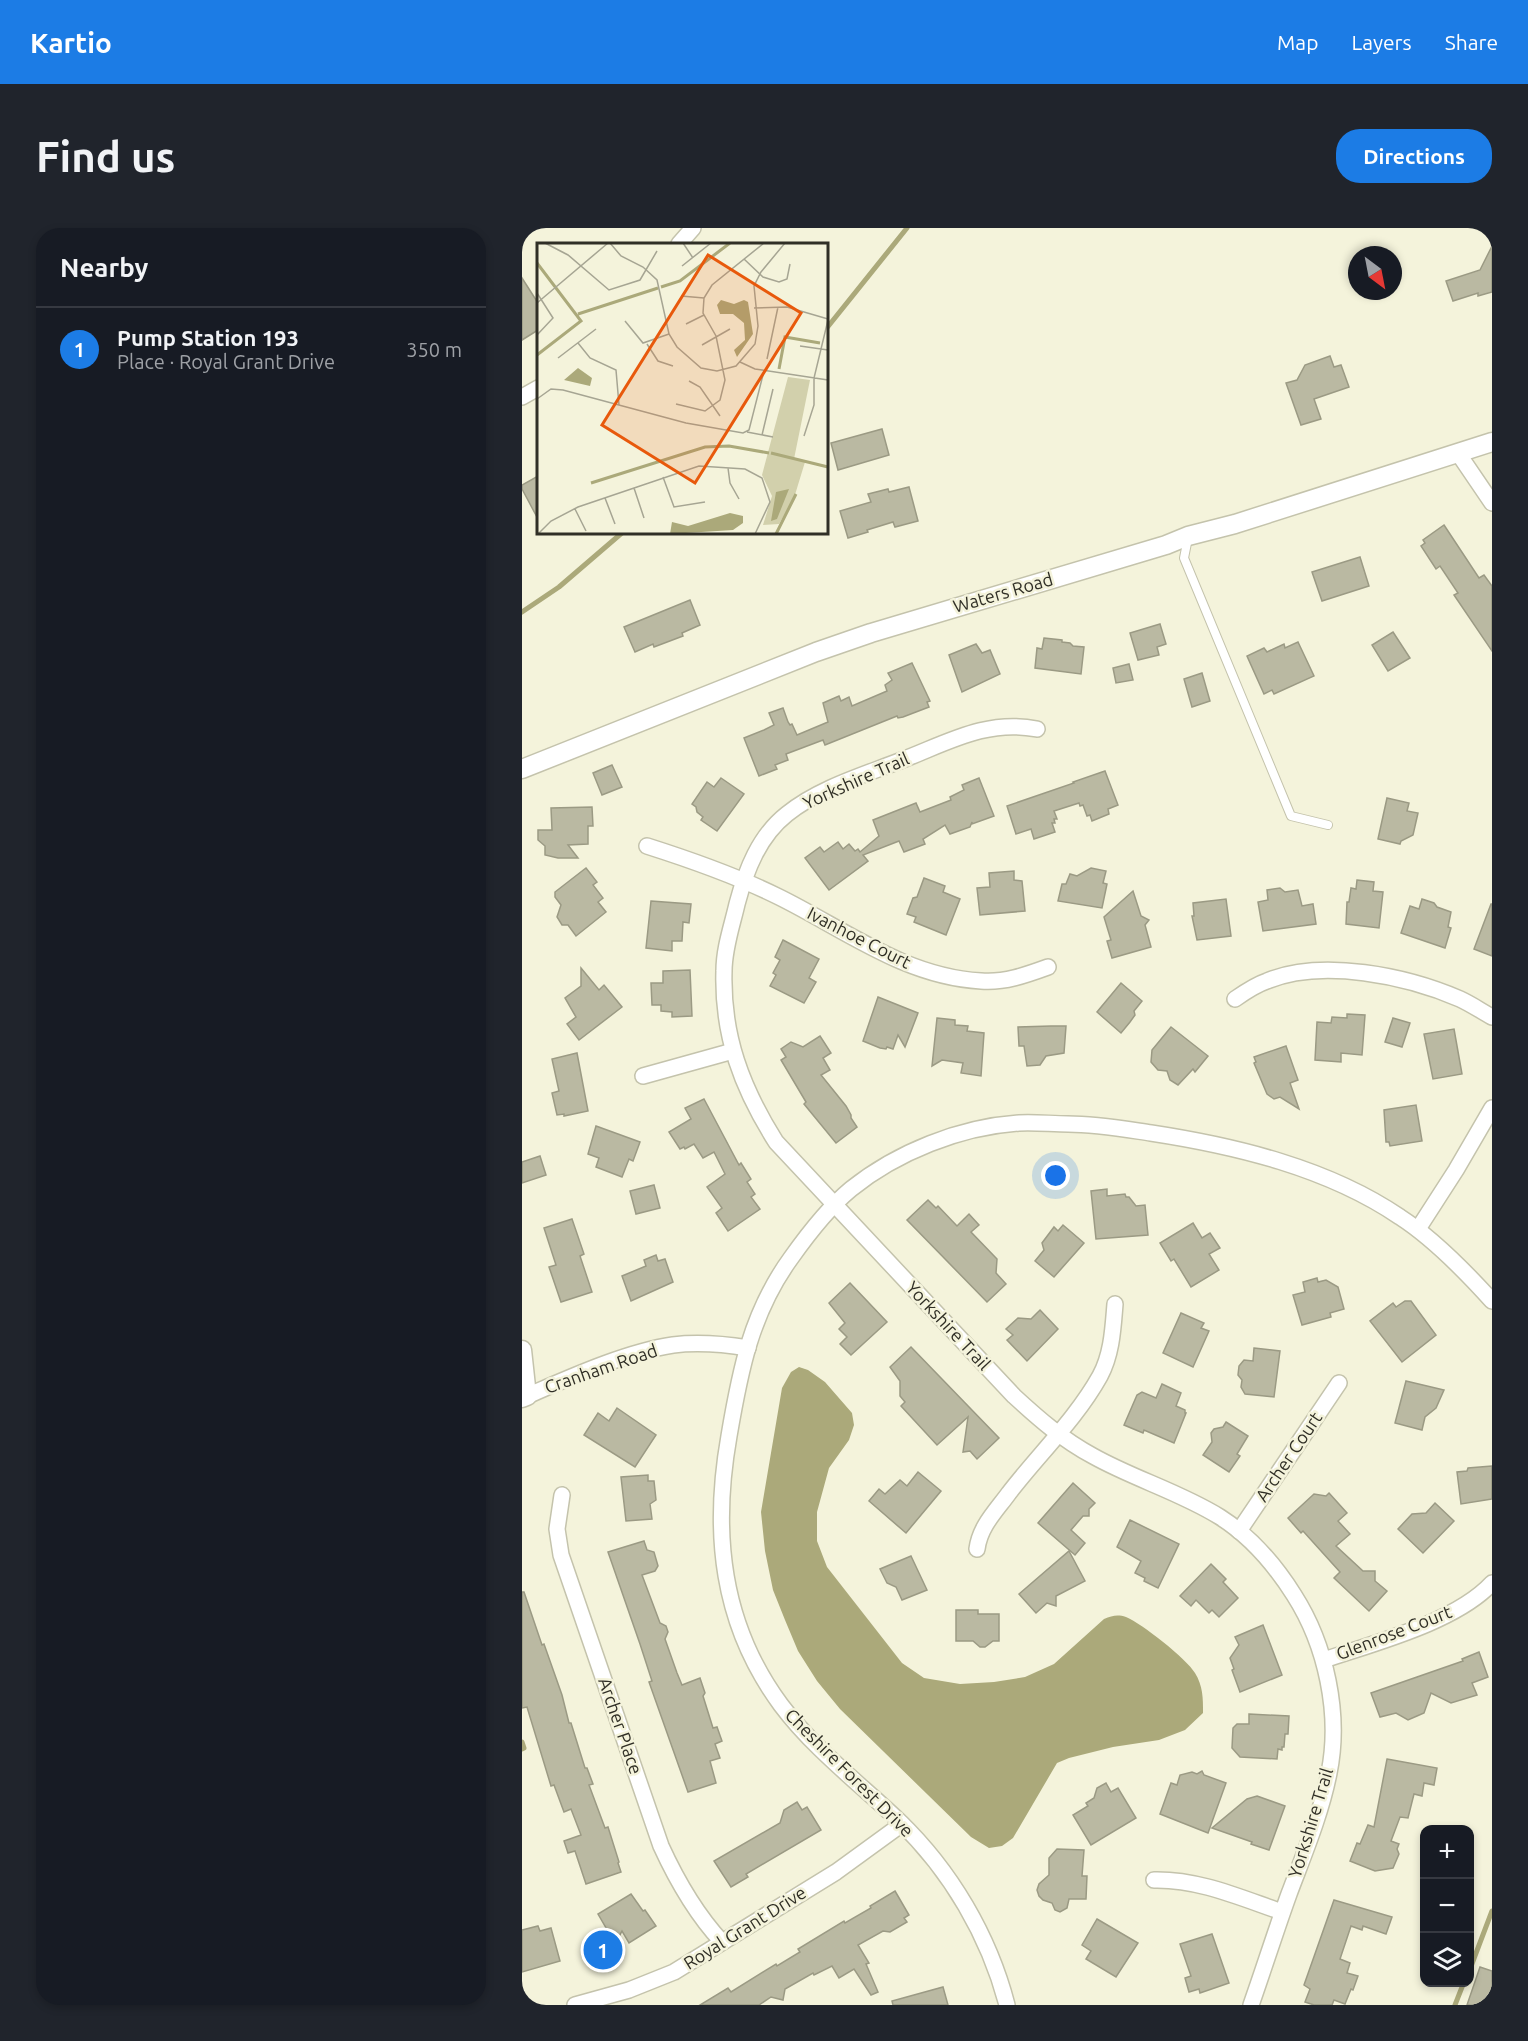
<!DOCTYPE html>
<html lang="en">
<head>
<meta charset="utf-8">
<style>
	body { margin:0; font-family:Ubuntu,sans-serif; background:#20242c; color:#f1f3f6 }
	.controls { position:absolute; right:18px; bottom:18px; display:grid; overflow:hidden; border-radius:12px; box-shadow:0 3px 9px #0003 }
	.controls button { width:54px; height:54px; display:grid; place-items:center; padding:0; border:0; border-bottom:2px solid #363941; background:#171b24; color:#f1f3f6; font:30px sans-serif }
	.compass { position:absolute; left:826px; top:18px; width:54px; height:54px; border-radius:50%; background:#171b24; box-shadow:0 3px 9px #0003; rotate:148deg }
	.you { position:absolute; left:534px; top:948px; width:21px; height:21px; margin:-15px; border:4px solid #fff; border-radius:50%; background:#1a73e8; box-shadow:0 0 0 9px #1a73e833 }
	.badge { display:grid; place-items:center; width:39px; height:39px; border-radius:50%; background:#1c7ce5; color:#fff; font-size:20px; font-weight:700 }
	.pin { position:absolute; translate:-50% -50%; border:3px solid #fff; box-shadow:0 2px 6px #0006 }
	.list { margin:0; padding:0; list-style:none }
	h2 { display:flex; justify-content:space-between; align-items:center; height:78px; margin:0; padding:0 24px; font-size:26px }
	h2 small { font-size:20px; font-weight:400; color:#9ea1a6 }
	.list li { display:grid; grid-template-columns:39px 1fr auto; gap:18px; align-items:center; box-sizing:border-box; height:84px; padding:0 24px; border-top:2px solid #363941 }
	.list b { display:block; font-size:22px; white-space:nowrap }
	.list p { margin:0; font-size:20px; white-space:nowrap; color:#9ea1a6 }
	.list em { font-size:20px; font-style:normal; color:#9ea1a6 }
	.icon { flex:none; width:33px; height:33px; fill:none; stroke:currentColor; stroke-width:2; stroke-linecap:round; stroke-linejoin:round }
	.map { position:relative; flex:none; width:970px; height:1777px; overflow:hidden; border-radius:24px }
	header { display:flex; align-items:center; gap:36px; box-sizing:border-box; height:84px; padding:0 30px; background:#1c7ce5; color:#fff }
	header strong { font-size:28px }
	nav { display:flex; gap:33px; margin-inline-start:auto; font-size:21px }
	.intro { display:flex; align-items:center; justify-content:space-between; box-sizing:border-box; height:144px; padding:0 36px }
	h1 { margin:0; font-size:42px }
	.button { padding:15px 27px; border-radius:24px; background:#1c7ce5; color:#fff; font-size:21px; font-weight:700 }
	main { display:flex; gap:36px; padding:0 36px }
	aside { flex:1; background:#171b24; border-radius:24px; box-shadow:0 3px 9px #0003 }
	.map>svg:first-child { display:block }
	.water { fill:#aba97a }
	.lines { fill:none; stroke-linecap:round; stroke-linejoin:round }
	.stream { stroke:#aba97a; stroke-width:5 }
	.building { fill:#bab9a2; stroke:#9b9a84; stroke-width:1.5 }
	.service-casing { stroke:#c4c3ac; stroke-width:10 }
	.minor-casing { stroke:#c4c3ac; stroke-width:18 }
	.tertiary-casing { stroke:#c4c3ac; stroke-width:21 }
	.service { stroke:#fff; stroke-width:8 }
	.minor { stroke:#fff; stroke-width:15 }
	.tertiary { stroke:#fff; stroke-width:18 }
	.labels { text-anchor:middle; stroke-width:5; stroke-linejoin:round; paint-order:stroke }
	.street-label { font-size:18px; fill:#302f26; stroke:#f4f3db }
	.inset-river { fill:none; stroke:#aba97a; stroke-width:3 }
	.inset-road { fill:none; stroke:#a6a593; stroke-width:1.5 }
	.view { fill:#e8590c; fill-opacity:0.15; stroke:#e8590c; stroke-width:3 }
	.inset-edge { fill:none; stroke:#302f26; stroke-width:3 }
</style>
</head>
<body>
<header>
<strong>Kartio</strong>
<nav><a>Map</a><a>Layers</a><a>Share</a></nav>
</header>
<div class="intro"><h1>Find us</h1><a class="button">Directions</a></div>
<main>
<aside>
<h2>Nearby<small></small></h2>
<ul class="list">
<li><span class="badge">1</span><div><b>Pump Station 193</b><p>Place · Royal Grant Drive</p></div><em>350 m</em></li>
</ul>
</aside>
<div class="map">
<svg width="970" height="1777" viewBox="0 0 970 1777">
	<rect width="100%" height="100%" fill="#f4f3db"/>
	<path class="water" d="M277,1139L286,1142L303,1154L330,1185L332,1197L327,1212L307,1240L295,1284V1313L305,1339L380,1435L402,1450L438,1456L472,1454L503,1449L532,1436L582,1391C590,1388 595,1386 604,1389C619,1395 665,1431 673,1445C681,1458 681,1470 681,1485L663,1502L637,1512L591,1519L547,1530L535,1535L491,1610L480,1618L467,1620L449,1609L318,1481L295,1453L276,1423L263,1392L251,1362L243,1323L239,1284L260,1160L269,1144Z"/>
	<g class="lines">
		<g class="stream">
			<polyline points="304,101 385,0"/>
			<polyline points="0,384 37,359 101,304"/>
			<polyline points="0,1514 2,1520 0,1521"/>
			<polyline points="948,1741 970,1683"/>
			<polyline points="933,1777 942,1754"/>
		</g>
	</g>
	<g class="building">
		<polygon points="970,18 970,64 956,68 956,65 931,73 924,53 958,42"/>
		<polygon points="0,50 16,75 16,102 0,112"/>
		<polygon points="808,128 812,139 819,137 827,159 792,171 799,191 779,197 764,155 775,152 783,137"/>
		<polygon points="360,201 367,227 316,242 309,215"/>
		<polygon points="16,248 16,291 0,261 0,257"/>
		<polygon points="387,259 396,293 373,299 371,294 345,302 346,304 326,310 318,283 349,274 346,266 366,261 367,264"/>
		<polygon points="922,297 957,350 962,347 970,358 970,423 932,367 936,365 918,338 914,341 899,318 903,315 901,312"/>
		<polygon points="838,329 847,358 800,373 790,344"/>
		<polygon points="168,372 178,397 160,405 161,408 132,419 131,416 113,424 102,399"/>
		<polygon points="638,396 644,416 635,419 637,427 616,432 608,405"/>
		<polygon points="871,404 888,430 866,443 850,417"/>
		<polygon points="522,410 540,412 540,414 548,415 551,418 562,419 559,446 513,440 515,420 520,421"/>
		<polygon points="776,414 792,448 752,466 750,462 742,466 725,428 742,420 745,424 762,416 763,420"/>
		<polygon points="454,416 460,425 468,422 478,446 440,464 427,427"/>
		<polygon points="390,435 408,473 405,474 407,479 381,489 376,490 375,488 303,517 301,512 264,526 266,532 253,537 255,541 237,548 222,510 242,502 252,497 247,485 261,480 266,494 268,497 270,496 275,507 306,494 301,475 317,468 319,473 327,469 330,478 365,463 363,457 370,452 366,445"/>
		<polygon points="607,436 611,452 594,455 591,440"/>
		<polygon points="680,445 688,473 670,479 662,451"/>
		<polygon points="90,537 100,559 80,567 71,545"/>
		<polygon points="583,543 596,577 586,581 587,586 570,593 568,587 565,588 561,577 558,578 557,575 532,583 535,591 532,591 533,595 530,595 533,604 512,611 509,601 494,606 485,578 552,555 551,554"/>
		<polygon points="199,550 222,566 195,603 179,592 181,589 175,584 174,579 170,576 185,554 192,559"/>
		<polygon points="457,550 472,588 450,596 450,594 448,599 428,606 423,597 401,611 403,616 382,624 377,613 341,627 346,633 307,662 283,630 298,619 302,624 316,614 321,621 327,616 333,623 336,621 338,624 357,608 351,592 394,575 398,584 429,572 428,569 442,562 440,557"/>
		<polygon points="865,570 887,575 885,583 896,585 891,607 879,613 878,616 856,611"/>
		<polygon points="70,579 71,598 66,598 66,616 46,617 56,630 36,630 23,627 23,618 16,612 16,602 30,602 29,580"/>
		<polygon points="64,640 75,654 71,657 81,670 76,674 84,684 54,708 46,697 40,697 35,689 39,677 33,669 33,664"/>
		<polygon points="569,640 584,643 581,655 585,656 580,680 536,673 540,656 544,656 548,646 555,648"/>
		<polygon points="492,643 492,652 500,653 503,683 458,687 455,660 468,659 467,645"/>
		<polygon points="402,650 423,658 421,664 438,671 424,707 392,694 394,689 385,686 391,670 395,669"/>
		<polygon points="835,652 852,654 851,663 861,664 857,700 824,696 825,674 827,674 829,660 834,661"/>
		<polygon points="758,660 763,664 776,662 780,678 791,676 794,696 741,703 736,674 746,672 745,662"/>
		<polygon points="611,663 619,688 627,692 623,697 629,719 590,730 585,713 589,712 582,689"/>
		<polygon points="704,671 709,708 675,712 670,688 672,688 671,675"/>
		<polygon points="900,671 912,675 915,679 929,684 926,699 929,700 923,720 879,705 888,678 897,681"/>
		<polygon points="129,673 169,676 167,695 161,694 160,713 150,713 150,723 124,720"/>
		<polygon points="969,676 970,676 970,728 952,721"/>
		<polygon points="261,712 297,731 287,750 294,754 282,775 248,758 254,747 251,745 258,732 253,729"/>
		<polygon points="59,740 77,762 82,757 100,779 57,812 45,796 54,789 43,770 59,758"/>
		<polygon points="168,742 170,788 150,789 150,784 139,783 139,777 130,777 129,755 141,755 141,743"/>
		<polygon points="599,755 620,773 612,783 613,787 608,794 599,805 575,784"/>
		<polygon points="356,769 396,785 383,819 376,807 371,821 365,819 364,821 358,820 341,813"/>
		<polygon points="825,786 843,787 840,827 819,825 819,834 793,832 795,794 809,795 810,789 825,790"/>
		<polygon points="415,790 433,792 433,797 446,798 445,803 462,805 459,848 439,845 441,835 420,832 410,838"/>
		<polygon points="871,790 888,795 880,819 863,814"/>
		<polygon points="529,798 544,798 542,825 524,828 518,837 505,838 502,818 497,818 496,799"/>
		<polygon points="649,799 686,828 673,844 671,841 656,857 648,852 645,843 636,842 629,834 630,822"/>
		<polygon points="932,801 940,846 911,851 902,806"/>
		<polygon points="298,808 309,825 301,830 308,842 299,847 324,878 329,887 329,890 335,899 314,915 282,876 284,874 259,832 264,829 259,821 269,814 281,819"/>
		<polygon points="764,818 776,852 768,855 777,881 758,869 752,871 745,866 732,835 734,834 732,829"/>
		<polygon points="55,825 66,883 42,888 42,886 35,887 30,865 37,863 30,831"/>
		<polygon points="182,871 217,937 219,935 229,951 225,954 233,966 229,969 238,981 206,1003 194,985 200,980 185,959 203,946 192,924 181,930 172,916 163,921 162,919 158,921 147,904 169,891 163,880"/>
		<polygon points="894,877 900,913 868,918 867,914 864,914 862,882"/>
		<polygon points="74,898 118,914 111,933 107,931 100,949 74,939 77,930 66,926"/>
		<polygon points="18,928 24,947 0,955 0,934"/>
		<polygon points="132,957 138,980 114,986 108,963"/>
		<polygon points="585,961 585,968 603,966 604,969 607,969 614,978 623,977 626,1007 574,1011 569,963"/>
		<polygon points="406,972 414,980 416,978 435,998 447,986 457,997 449,1004 475,1031 474,1045 484,1056 465,1074 385,992"/>
		<polygon points="50,991 62,1026 58,1028 70,1064 39,1074 27,1039 34,1037 22,1000"/>
		<polygon points="671,995 680,1010 688,1005 698,1020 687,1026 697,1042 669,1059 652,1031 649,1033 638,1015"/>
		<polygon points="541,997 562,1015 532,1049 513,1033 522,1022 520,1015 532,999 536,1003"/>
		<polygon points="134,1027 136,1033 143,1031 151,1054 109,1073 100,1048 124,1038 122,1032"/>
		<polygon points="795,1050 796,1054 804,1052 816,1059 822,1081 808,1085 809,1089 780,1097 771,1067 783,1064 781,1054"/>
		<polygon points="328,1055 365,1094 329,1127 318,1116 325,1109 317,1101 323,1095 307,1075"/>
		<polygon points="883,1073 889,1073 914,1107 880,1134 848,1093 871,1075 874,1079"/>
		<polygon points="518,1082 536,1101 505,1133 485,1112 491,1107 484,1101 496,1090 509,1091"/>
		<polygon points="659,1085 682,1095 679,1100 687,1103 671,1139 641,1125"/>
		<polygon points="389,1119 477,1210 455,1231 448,1223 441,1224 446,1189 415,1217 379,1178 383,1174 378,1168 378,1153 368,1139"/>
		<polygon points="732,1120 758,1123 752,1169 723,1166 719,1159 720,1152 716,1147 717,1138 722,1132 731,1133"/>
		<polygon points="884,1153 922,1162 914,1180 903,1189 900,1202 873,1195"/>
		<polygon points="640,1156 659,1165 654,1178 663,1182 663,1185 664,1185 652,1215 622,1202 621,1205 602,1197 615,1167 620,1164 634,1170"/>
		<polygon points="95,1180 134,1207 113,1239 62,1207 76,1185 87,1193"/>
		<polygon points="704,1194 726,1208 715,1226 718,1228 707,1244 681,1227 690,1214 689,1205 692,1201 701,1199"/>
		<polygon points="970,1238 970,1271 939,1276 935,1244 945,1243 946,1240"/>
		<polygon points="396,1244 419,1263 384,1305 347,1273 357,1261 363,1266 378,1252 385,1258"/>
		<polygon points="126,1247 126,1253 132,1253 134,1272 128,1276 130,1291 104,1293 99,1249"/>
		<polygon points="551,1255 573,1275 567,1281 567,1288 561,1288 549,1302 563,1315 553,1327 516,1295"/>
		<polygon points="807,1265 825,1285 816,1293 828,1306 814,1318 841,1343 853,1343 853,1353 865,1363 847,1383 812,1350 818,1344 781,1303 779,1305 766,1290 792,1266 804,1268"/>
		<polygon points="913,1275 932,1293 901,1325 876,1301 890,1286 904,1285"/>
		<polygon points="608,1292 657,1316 636,1360 622,1353 623,1350 613,1345 619,1333 595,1319"/>
		<polygon points="122,1313 125,1322 132,1324 136,1338 133,1343 120,1347 138,1395 144,1398 146,1404 143,1411 155,1445 160,1457 178,1450 183,1465 181,1468 191,1500 195,1499 200,1513 193,1516 198,1530 188,1533 194,1555 166,1564 127,1454 130,1453 118,1416 86,1324"/>
		<polygon points="547,1323 563,1353 534,1368 534,1378 525,1375 514,1385 497,1366"/>
		<polygon points="389,1328 405,1362 380,1372 374,1359 365,1355 358,1341"/>
		<polygon points="689,1336 704,1351 701,1354 716,1370 697,1389 690,1382 687,1385 674,1372 669,1378 658,1368"/>
		<polygon points="0,1364 2,1364 20,1417 22,1416 40,1467 47,1495 49,1495 63,1540 65,1540 71,1556 67,1557 83,1600 86,1599 97,1634 96,1635 99,1644 64,1656 53,1623 46,1625 42,1613 59,1607 49,1581 42,1584 32,1557 29,1558 5,1479 0,1480"/>
		<polygon points="434,1382 456,1382 456,1386 477,1386 477,1413 471,1413 463,1419 458,1419 451,1413 434,1413"/>
		<polygon points="741,1397 760,1447 718,1464 710,1442 712,1441 708,1430 717,1417 713,1409"/>
		<polygon points="957,1424 966,1449 950,1455 955,1467 929,1475 909,1465 902,1485 895,1488 886,1492 874,1485 858,1489 849,1465 941,1433 940,1431"/>
		<polygon points="727,1486 767,1488 766,1506 763,1506 762,1519 760,1519 760,1522 756,1521 755,1531 718,1529 710,1520 711,1500 715,1496 727,1496"/>
		<polygon points="865,1531 915,1540 912,1557 902,1555 900,1568 892,1566 886,1590 878,1589 869,1613 877,1616 875,1621 877,1626 871,1640 853,1643 828,1633 835,1615 838,1616 846,1597 852,1599"/>
		<polygon points="680,1543 682,1547 704,1555 686,1605 638,1586 649,1555 655,1557 658,1547 670,1544 675,1546"/>
		<polygon points="584,1555 589,1564 596,1560 614,1590 569,1617 551,1587 566,1578 564,1575 572,1570 575,1560"/>
		<polygon points="735,1568 763,1578 747,1622 729,1616 730,1614 690,1600 725,1571"/>
		<polygon points="275,1574 280,1582 285,1579 299,1602 224,1646 226,1649 209,1659 192,1633 258,1595 262,1582"/>
		<polygon points="535,1621 562,1622 560,1648 565,1648 564,1671 547,1671 545,1680 538,1684 533,1682 530,1675 521,1672 517,1668 515,1662 517,1656 527,1647 527,1630"/>
		<polygon points="373,1663 387,1687 382,1690 385,1694 368,1704 361,1703 336,1717 347,1735 344,1736 356,1764 349,1767 332,1741 317,1750 310,1738 292,1747 291,1745 263,1761 261,1772 249,1769 237,1777 178,1777 206,1760 209,1764 254,1736 255,1738 278,1724 276,1721 322,1693 323,1695 349,1680 348,1678"/>
		<polygon points="109,1666 121,1683 123,1682 134,1698 107,1715 100,1703 86,1730 80,1732 75,1729 73,1724 76,1719 91,1712 76,1686"/>
		<polygon points="812,1672 870,1689 864,1706 841,1698 840,1702 829,1698 818,1731 828,1735 825,1745 836,1748 831,1762 829,1761 823,1776 812,1772 810,1777 792,1777 783,1774 788,1761 782,1757"/>
		<polygon points="575,1691 616,1715 594,1749 564,1731 569,1723 560,1717"/>
		<polygon points="16,1698 18,1703 29,1700 38,1733 0,1744 0,1702"/>
		<polygon points="690,1706 707,1755 678,1765 677,1761 667,1764 663,1750 669,1748 658,1716"/>
		<polygon points="958,1739 970,1743 970,1777 945,1777"/>
		<polygon points="421,1759 426,1777 371,1777 370,1773"/>
	</g>
	<g class="lines">
		<defs>
			<polyline id="service" points="666,310 662,330 769,588 806,597"/>
			<g id="minor">
				<polyline points="157,16 171,0"/>
				<polyline points="0,169 16,160"/>
				<polyline points="936,225 970,275"/>
				<path d="M515,501C464,491 425,515 380,532C342,547 297,560 265,586C237,608 224,642 215,676C210,698 202,720 202,743C200,808 220,860 254,914L492,1168C517,1191 541,1212 571,1228C612,1251 658,1264 698,1289C728,1308 753,1337 772,1367C804,1417 819,1486 807,1545C799,1586 782,1626 767,1666C754,1702 742,1740 729,1777"/>
				<path d="M125,618C169,632 215,648 257,669C322,701 383,749 459,753C482,755 504,747 526,739"/>
				<path d="M713,771C723,764 733,757 745,753C800,730 885,748 938,771C949,776 959,783 970,789"/>
				<polyline points="121,848 211,823"/>
				<polyline points="896,1001 934,942 970,880"/>
				<path d="M5,1168C49,1149 104,1124 151,1117C176,1114 201,1116 226,1120"/>
				<path d="M40,1267L35,1301L39,1327L139,1618C155,1653 174,1686 200,1714"/>
				<polyline points="717,1303 817,1155"/>
				<path d="M455,1321C458,1298 474,1283 487,1265C517,1226 554,1191 578,1148C590,1126 591,1100 593,1076"/>
				<path d="M802,1432C852,1415 934,1394 970,1355"/>
				<path d="M632,1652C677,1651 719,1670 760,1684"/>
				<polyline points="53,1777 107,1762 152,1744 314,1644 380,1596"/>
				<path d="M485,1777C467,1708 429,1643 377,1593C337,1555 292,1521 259,1477C199,1396 190,1304 207,1208C218,1143 229,1085 269,1030C286,1006 306,980 329,961C375,924 438,899 497,895C513,894 530,896 546,896C574,896 602,901 629,905C714,918 806,940 878,989C912,1011 943,1043 970,1073"/>
			</g>
			<g id="tertiary">
				<polyline points="0,541 294,424 349,405 644,317 666,308 713,296 970,214"/>
				<polyline points="0,1122 5,1168 0,1170"/>
			</g>
		</defs>
		<use href="#service" class="service-casing"/>
		<use href="#minor" class="minor-casing"/>
		<use href="#tertiary" class="tertiary-casing"/>
		<use href="#service" class="service"/>
		<use href="#minor" class="minor"/>
		<use href="#tertiary" class="tertiary"/>
	</g>
	<g class="labels">
		<g class="street-label">
			<text transform="translate(481 365) rotate(-16)" y="6">Waters Road</text>
			<text transform="translate(334 553) rotate(-24)" y="6">Yorkshire Trail</text>
			<text transform="translate(337 710) rotate(27)" y="6">Ivanhoe Court</text>
			<text transform="translate(426 1098) rotate(47)" y="6">Yorkshire Trail</text>
			<text transform="translate(79 1141) rotate(-19)" y="6">Cranham Road</text>
			<text transform="translate(767 1229) rotate(-56)" y="6">Archer Court</text>
			<text transform="translate(872 1405) rotate(-21)" y="6">Glenrose Court</text>
			<text transform="translate(98 1498) rotate(71)" y="6">Archer Place</text>
			<text transform="translate(327 1545) rotate(45)" y="6">Cheshire Forest Drive</text>
			<text transform="translate(789 1595) rotate(-73)" y="6">Yorkshire Trail</text>
			<text transform="translate(223 1700) rotate(-32)" y="6">Royal Grant Drive</text>
		</g>
	</g>
	<g transform="translate(15 15)">
		<rect width="291" height="291" fill="#f4f3db"/>
		<path d="M251,134L273,137L257,216L268,219L257,255L242,281L226,282L235,253L225,232Z" fill="#d2d0ac"/>
		<path d="M184,57L197,61L207,57L211,59L216,91L200,114L197,107L208,97L207,80L196,71H183L180,62ZM41,125L55,135L53,143L27,137ZM252,246L240,276L234,278L239,249ZM193,270L206,273V280L196,287L133,291L135,279L151,283Z" fill="#aba97a"/>
		<path class="inset-river" d="M0,20L44,78L0,112M124,44L143,38L193,0M41,71L121,45M242,126L248,94L283,100M234,210L291,224M54,240L168,204L192,203L232,210M239,291L259,251"/>
		<path class="inset-road" d="M8,0L31,12L72,47L103,37L120,8M73,0L84,13L106,24L120,37L132,91L140,104L164,125L180,128L199,123L218,101L221,83L217,43L224,29L248,0M146,0L156,15M207,16L226,34L242,39L250,36L253,21M145,23L174,0M0,50L16,75L0,92M144,53L167,55M0,60L71,0M217,65L250,64L291,76M88,78L106,100L132,91M149,81L167,72M41,100L53,115L79,127L82,162M110,101L121,118L136,123M165,102L193,86M263,103L291,107M21,115L59,86M230,116L241,64M203,119L218,126L291,137M152,138L163,144L183,173M0,156L14,146L26,147L149,180L206,190L212,187L227,128M139,161L168,168L183,157L188,137L179,93L166,70L167,55L175,42L227,0M210,189L236,194M225,192L236,146M267,193L277,162V135L291,77M191,225L193,240L202,256M126,234L137,264L168,259M97,245L107,275M68,255L78,281M38,266L49,288M1,291L14,278L41,264L162,223L208,226L225,235L233,259L218,291"/>
		<path class="view" d="M171,12L264,70L158,240L65,182Z"/>
		<rect width="291" height="291" class="inset-edge"/>
	</g>
</svg>
<div class="controls">
<button>+</button>
<button>−</button>
<button><svg class="icon" aria-label="layers" viewBox="0 0 24 24"><path d="M12 4l9 5-9 5-9-5zM3 14l9 5 9-5"/></svg></button>
</div>
<svg class="compass" viewBox="-18 -18 36 36"><path d="M0-13l5 13h-10z" fill="#e53935"/><path d="M0 13l5-13h-10z" fill="#9ea1a6"/></svg>
<div class="you"></div>
<div class="pin badge" style="left:81px;top:1722px">1</div>
</div>
</main>
</body>
</html>
